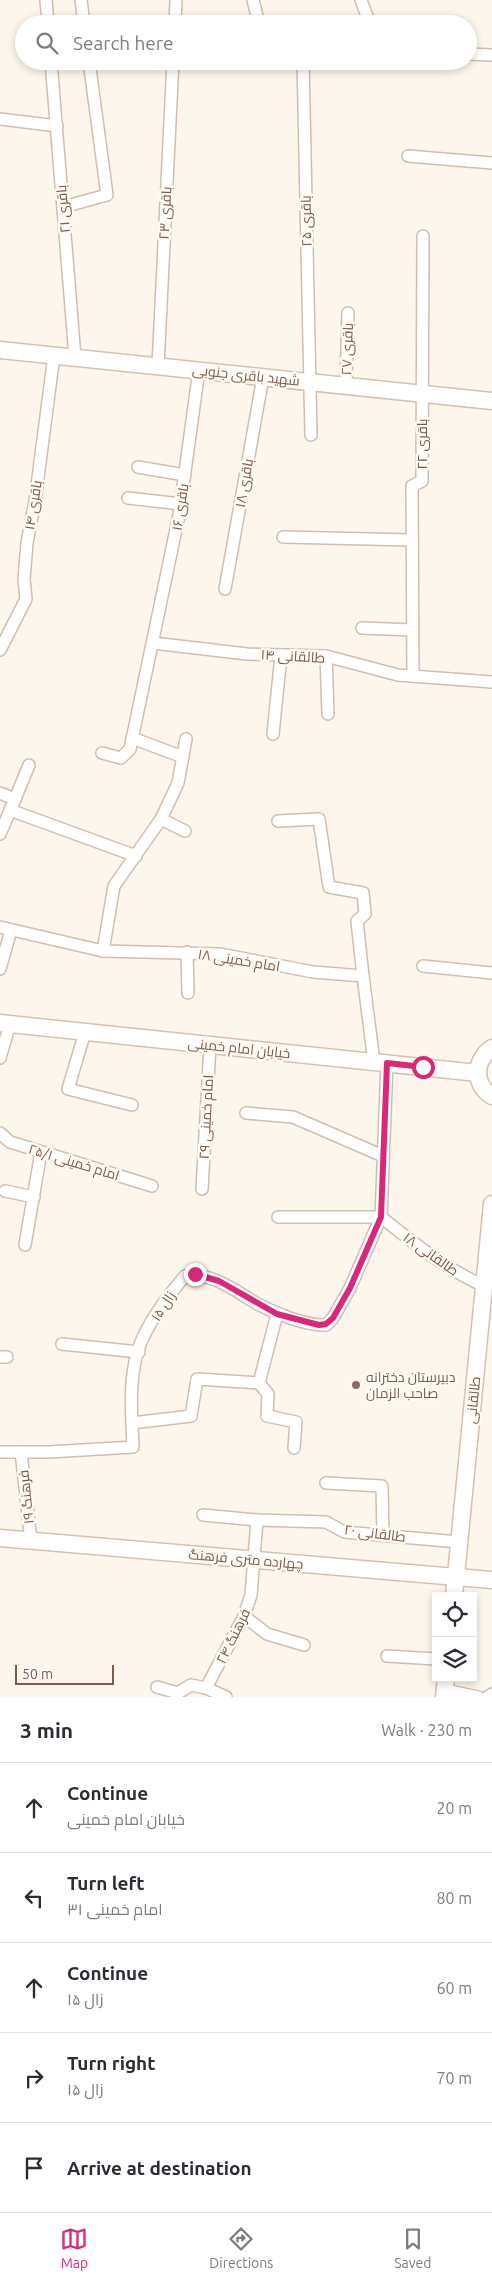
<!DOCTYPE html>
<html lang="en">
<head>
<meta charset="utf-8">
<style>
	body { margin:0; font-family:Ubuntu,Cairo,sans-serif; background:#f2f2f3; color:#2b2b33 }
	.controls { position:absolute; right:15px; bottom:15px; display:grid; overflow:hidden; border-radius:0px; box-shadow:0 2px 8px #0003 }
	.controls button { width:45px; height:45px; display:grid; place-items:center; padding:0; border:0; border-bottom:1px solid #e1e1e2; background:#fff; color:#2b2b33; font:25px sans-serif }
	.scale { position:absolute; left:15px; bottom:12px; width:99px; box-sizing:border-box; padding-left:5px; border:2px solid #7a5c4d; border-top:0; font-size:14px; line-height:18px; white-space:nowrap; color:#7a5c4d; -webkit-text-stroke:4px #fffaf3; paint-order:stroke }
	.stop { position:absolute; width:15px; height:15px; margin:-11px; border:4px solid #db2777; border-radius:50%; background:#fff }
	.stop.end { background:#db2777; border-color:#fff; box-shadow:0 1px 5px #0008 }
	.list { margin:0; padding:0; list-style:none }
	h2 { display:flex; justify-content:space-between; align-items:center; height:65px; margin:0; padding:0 20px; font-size:21px }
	h2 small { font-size:16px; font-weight:400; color:#7c7c81 }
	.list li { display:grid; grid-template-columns:32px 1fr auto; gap:15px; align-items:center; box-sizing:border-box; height:90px; padding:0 20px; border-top:1px solid #e1e1e2 }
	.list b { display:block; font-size:19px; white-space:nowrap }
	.list p { margin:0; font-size:16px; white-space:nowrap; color:#7c7c81 }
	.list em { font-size:16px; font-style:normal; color:#7c7c81 }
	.icon { flex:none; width:28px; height:28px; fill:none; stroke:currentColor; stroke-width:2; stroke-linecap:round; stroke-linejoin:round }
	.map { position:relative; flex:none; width:492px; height:1697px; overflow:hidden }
	.search { position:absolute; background:#fff; box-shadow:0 2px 8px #0003; left:15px; right:15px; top:15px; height:55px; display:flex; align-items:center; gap:12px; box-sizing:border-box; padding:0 18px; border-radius:28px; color:#7c7c81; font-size:19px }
	.sheet { height:515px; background:#fff }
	nav { display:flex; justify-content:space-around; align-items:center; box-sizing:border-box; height:70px; border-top:1px solid #e1e1e2; background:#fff; font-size:14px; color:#7c7c81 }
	nav a { display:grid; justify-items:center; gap:2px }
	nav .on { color:#db2777 }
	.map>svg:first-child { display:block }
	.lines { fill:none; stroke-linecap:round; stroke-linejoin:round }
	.street-casing { stroke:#d1beb0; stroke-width:14 }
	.secondary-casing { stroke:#d6c0b0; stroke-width:19 }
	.street { stroke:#fff; stroke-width:11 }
	.secondary { stroke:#fff; stroke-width:16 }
	.route { stroke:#db2777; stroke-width:6 }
	.education-dot { fill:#8d6e63; stroke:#fffaf3; stroke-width:2 }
	.labels { text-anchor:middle; stroke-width:5; stroke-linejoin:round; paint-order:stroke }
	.street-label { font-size:14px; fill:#7a5c4d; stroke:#fffaf3 }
	.education-label { font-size:14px; fill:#785e54; stroke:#fffaf3; text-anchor:start }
</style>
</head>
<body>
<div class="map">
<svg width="492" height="1697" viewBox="0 0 492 1697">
	<rect width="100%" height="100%" fill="#fdf6ec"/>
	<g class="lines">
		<defs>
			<g id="street">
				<polyline points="46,0 48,24"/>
				<polyline points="81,0 84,24"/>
				<polyline points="253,0 259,24"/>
				<polyline points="361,0 370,24"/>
				<polyline points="175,24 176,0"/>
				<polyline points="468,54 492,55"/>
				<polyline points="51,61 75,357"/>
				<polyline points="303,61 311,435"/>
				<polyline points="0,119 57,126"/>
				<polyline points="408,156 492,163"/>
				<polyline points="63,207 107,195 89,61"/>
				<polyline points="158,366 173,61"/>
				<polyline points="346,385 348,313"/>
				<polyline points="138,467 185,475"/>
				<polyline points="128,498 181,504"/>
				<polyline points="283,537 411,540"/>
				<polyline points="225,589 263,377"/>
				<polyline points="362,628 412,630"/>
				<polyline points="153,643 247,654 326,656 398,675 492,682"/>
				<polyline points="0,650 26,599 24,579 27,543 35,501 54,355"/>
				<polyline points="326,656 328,714"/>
				<polyline points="413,676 412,486 422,481 423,236"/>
				<polyline points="273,734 281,655"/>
				<polyline points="132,738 183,757"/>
				<polyline points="102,753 121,758 130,749 179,515 199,370"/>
				<polyline points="0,793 15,799 0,834"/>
				<polyline points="15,799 29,765"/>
				<polyline points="10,810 136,856"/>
				<polyline points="161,819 185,831"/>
				<polyline points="278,821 319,819 329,887 363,893 365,914 357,921 363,976"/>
				<polyline points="0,927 103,951 220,954 313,972 363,976 374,1062"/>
				<polyline points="103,951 114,886 161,819 178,783 186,739"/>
				<polyline points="187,952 188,993"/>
				<polyline points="423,966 492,973"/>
				<polyline points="0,969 11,930"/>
				<polyline points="85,1032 68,1089 132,1105"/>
				<polyline points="0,1058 10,1024"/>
				<polyline points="246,1113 293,1117 383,1156"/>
				<polyline points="0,1133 10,1142 152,1186"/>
				<polyline points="202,1189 210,1045"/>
				<polyline points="5,1191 34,1197"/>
				<polyline points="278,1217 381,1217"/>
				<path d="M381,1217C415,1244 444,1268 484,1286"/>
				<polyline points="25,1245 41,1152"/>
				<polyline points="62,1344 139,1352"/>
				<polyline points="0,1357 7,1357"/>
				<polyline points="259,1383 268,1394 267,1416 296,1422 294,1448"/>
				<polyline points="132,1423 191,1416 197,1379 259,1383 277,1314"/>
				<path d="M0,1452H49L133,1447C132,1419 129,1390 135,1362C140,1333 166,1298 185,1276C212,1272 234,1290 256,1303C274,1313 306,1326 326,1325L333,1318L350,1288L381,1217L387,1063"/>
				<polyline points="21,1452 31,1541"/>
				<polyline points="326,1483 382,1486 383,1535"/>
				<polyline points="203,1515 257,1520 326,1522 344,1532 459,1542"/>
				<polyline points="244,1616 267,1634 304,1645"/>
				<polyline points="387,1656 436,1659"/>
				<polyline points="157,1687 178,1693 191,1685 206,1688"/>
				<polyline points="445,1690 478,1697"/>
				<polyline points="226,1697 206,1688 244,1616 251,1595 257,1520"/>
				<polyline points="487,1697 492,1694"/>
			</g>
			<g id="secondary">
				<polyline points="0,350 492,401"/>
				<polyline points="0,1023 478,1073"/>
				<path d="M492,1048C474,1060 473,1085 492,1096"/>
				<polyline points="0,1538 492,1580"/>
				<polyline points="454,1596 492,1204"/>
				<polyline points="444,1697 446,1678"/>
			</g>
		</defs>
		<use href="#street" class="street-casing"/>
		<use href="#secondary" class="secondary-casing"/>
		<use href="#street" class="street"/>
		<use href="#secondary" class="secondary"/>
	</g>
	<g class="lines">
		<polyline class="route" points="195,1274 219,1281 277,1314 319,1325 326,1324 333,1318 350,1288 381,1217 387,1063 423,1067"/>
	</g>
	<circle class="education-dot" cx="356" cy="1385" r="5"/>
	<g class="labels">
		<g class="street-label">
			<text transform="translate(63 209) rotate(-95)" y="5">باقری ۲۱</text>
			<text transform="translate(165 213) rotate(-87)" y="5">باقری ۲۳</text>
			<text transform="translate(306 221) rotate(-91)" y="5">باقری ۲۵</text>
			<text transform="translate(347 349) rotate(-88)" y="5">باقری ۲۷</text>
			<text transform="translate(246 375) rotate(6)" y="5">شهید باقری جنوبی</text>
			<text transform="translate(422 444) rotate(-90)" y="5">باقری ۲۲</text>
			<text transform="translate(244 483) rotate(-80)" y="5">باقری ۱۸</text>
			<text transform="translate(33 505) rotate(-81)" y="5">باقری ۱۴</text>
			<text transform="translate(180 507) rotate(-81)" y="5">باقری ۱۶</text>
			<text transform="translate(293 656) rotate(3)" y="5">طالقانی ۱۴</text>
			<text transform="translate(239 960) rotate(9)" y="5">امام خمینی ۱۸</text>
			<text transform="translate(239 1048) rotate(6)" y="5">خیابان امام خمینی</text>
			<text transform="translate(206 1117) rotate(-87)" y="5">امام خمینی ۲۹</text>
			<text transform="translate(74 1162) rotate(17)" y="5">امام خمینی ۲۵/۱</text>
			<text transform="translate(431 1254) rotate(35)" y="5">طالقانی ۱۸</text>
			<text transform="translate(163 1306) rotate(-57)" y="5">زال ۱۵</text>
			<text transform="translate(473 1400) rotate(-84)" y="5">طالقانی</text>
			<text transform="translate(26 1497) rotate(-96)" y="5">فرهنگ ۱۹</text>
			<text transform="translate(375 1533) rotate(7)" y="5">طالقانی ۲۰</text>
			<text transform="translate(246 1559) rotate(5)" y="5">چهارده متری فرهنگ</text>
			<text transform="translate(233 1636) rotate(-64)" y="5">فرهنگ ۲۴</text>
		</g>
		<g class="education-label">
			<text x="366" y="1382">دبیرستان دخترانه<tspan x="366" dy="16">صاحب الزمان</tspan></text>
		</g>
	</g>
</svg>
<div class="controls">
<button><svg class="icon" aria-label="locate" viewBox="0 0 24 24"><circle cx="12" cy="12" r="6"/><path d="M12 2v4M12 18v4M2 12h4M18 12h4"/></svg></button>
<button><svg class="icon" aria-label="layers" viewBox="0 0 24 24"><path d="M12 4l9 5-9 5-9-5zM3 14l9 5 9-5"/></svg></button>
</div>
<div class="scale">50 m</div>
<div class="stop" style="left:423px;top:1067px"></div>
<div class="stop end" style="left:195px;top:1274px"></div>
<div class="search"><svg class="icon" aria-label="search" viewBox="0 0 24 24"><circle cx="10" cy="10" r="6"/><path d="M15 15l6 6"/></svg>Search here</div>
</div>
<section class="sheet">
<h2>3 min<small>Walk · 230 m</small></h2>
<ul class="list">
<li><svg class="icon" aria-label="ahead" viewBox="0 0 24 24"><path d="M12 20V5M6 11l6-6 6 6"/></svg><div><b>Continue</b><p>خیابان امام خمینی</p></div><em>20 m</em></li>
<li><svg class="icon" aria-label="left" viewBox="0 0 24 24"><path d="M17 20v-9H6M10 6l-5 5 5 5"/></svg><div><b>Turn left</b><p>امام خمینی ۳۱</p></div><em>80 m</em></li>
<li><svg class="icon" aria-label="ahead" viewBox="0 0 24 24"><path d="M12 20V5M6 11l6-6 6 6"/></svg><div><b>Continue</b><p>زال ۱۵</p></div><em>60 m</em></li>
<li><svg class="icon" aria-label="right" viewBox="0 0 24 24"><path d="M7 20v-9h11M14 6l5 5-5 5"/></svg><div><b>Turn right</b><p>زال ۱۵</p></div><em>70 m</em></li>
<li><svg class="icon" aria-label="arrive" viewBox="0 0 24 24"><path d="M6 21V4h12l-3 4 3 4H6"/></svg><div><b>Arrive at destination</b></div></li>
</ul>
</section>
<nav>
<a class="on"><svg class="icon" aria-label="map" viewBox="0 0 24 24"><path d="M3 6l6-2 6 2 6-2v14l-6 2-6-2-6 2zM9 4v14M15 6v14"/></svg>Map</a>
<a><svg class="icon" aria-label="directions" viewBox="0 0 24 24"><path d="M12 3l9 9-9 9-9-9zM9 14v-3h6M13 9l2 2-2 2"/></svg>Directions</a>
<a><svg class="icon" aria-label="saved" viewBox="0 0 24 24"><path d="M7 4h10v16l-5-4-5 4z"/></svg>Saved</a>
</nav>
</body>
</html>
